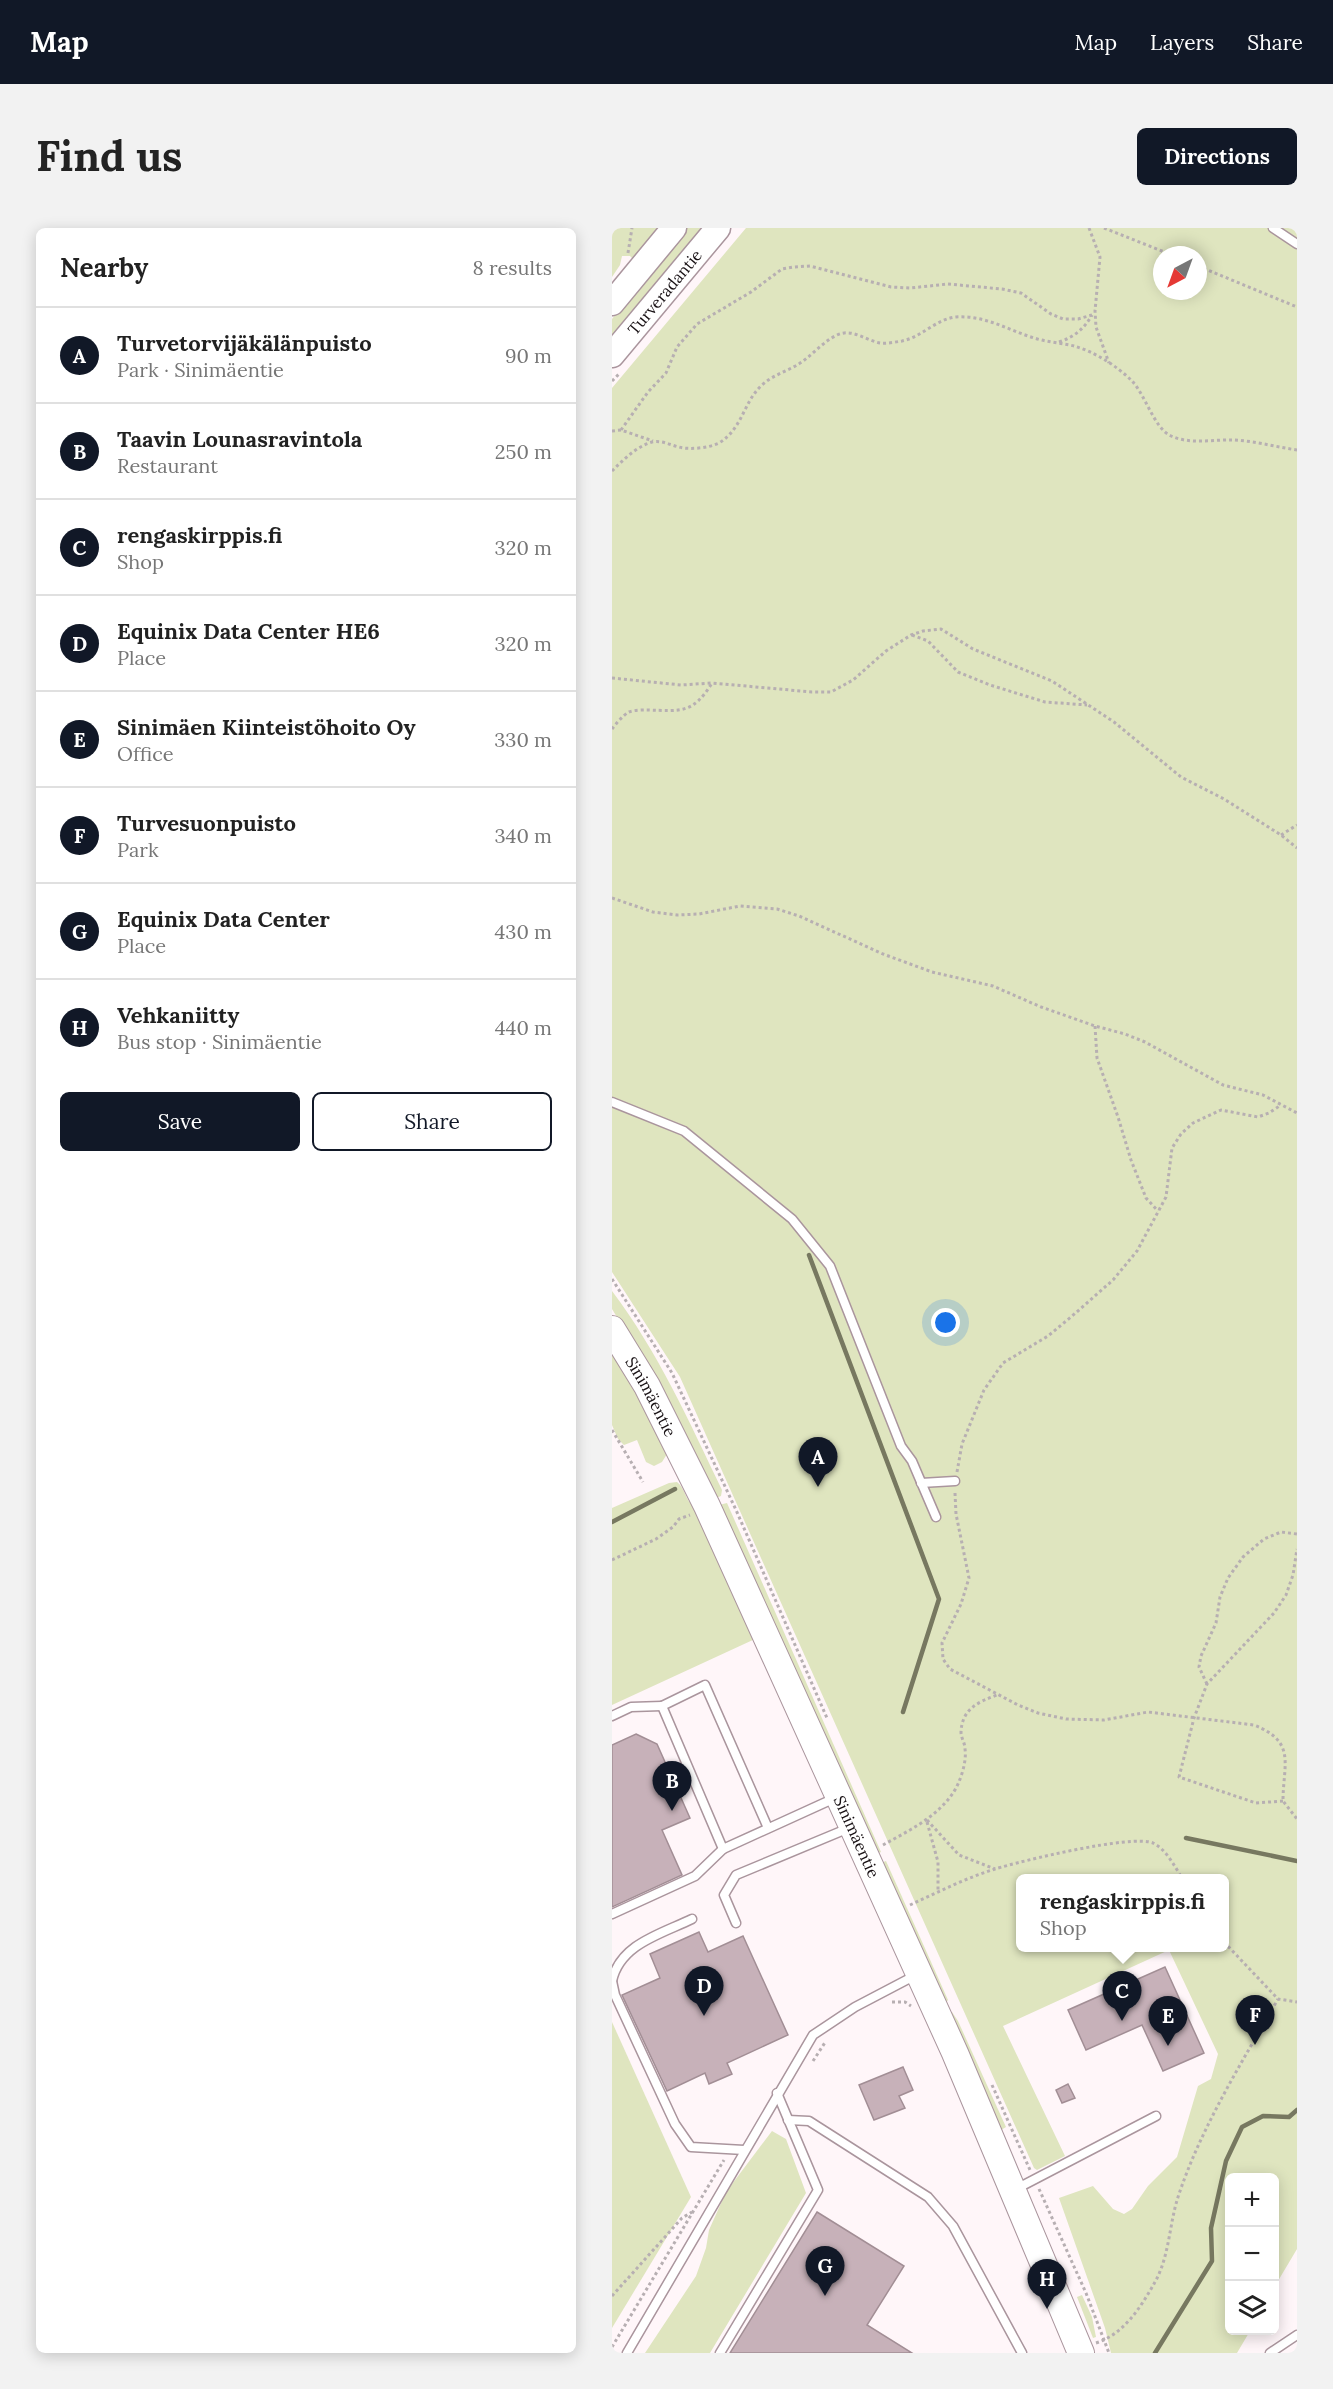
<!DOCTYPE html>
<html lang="en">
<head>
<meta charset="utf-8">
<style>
	body { margin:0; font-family:Lora,serif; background:#f2f2f2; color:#222 }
	.controls { position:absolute; right:18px; bottom:18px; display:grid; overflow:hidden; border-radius:9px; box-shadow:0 3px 15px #0003 }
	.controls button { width:54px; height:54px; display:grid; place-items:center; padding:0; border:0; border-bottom:2px solid #e0e0e0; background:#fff; color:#222; font:30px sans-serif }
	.compass { position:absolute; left:541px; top:18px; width:54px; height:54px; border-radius:50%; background:#fff; box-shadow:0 3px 15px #0003; rotate:221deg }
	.you { position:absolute; left:334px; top:1095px; width:21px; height:21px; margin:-15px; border:4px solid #fff; border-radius:50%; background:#1a73e8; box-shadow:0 0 0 9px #1a73e833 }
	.badge { display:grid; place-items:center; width:39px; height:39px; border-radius:50%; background:#111827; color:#fff; font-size:20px; font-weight:700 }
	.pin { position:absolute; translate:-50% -50px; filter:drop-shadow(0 2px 3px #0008) }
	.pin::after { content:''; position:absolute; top:32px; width:21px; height:18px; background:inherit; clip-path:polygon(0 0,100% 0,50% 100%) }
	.popup { position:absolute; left:404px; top:1646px; width:213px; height:78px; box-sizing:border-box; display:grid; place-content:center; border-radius:9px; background:#fff; filter:drop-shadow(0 2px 4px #0005); font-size:20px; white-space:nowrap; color:#767676 }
	.popup b { font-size:22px; color:#222 }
	.popup::after { content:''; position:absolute; left:50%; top:100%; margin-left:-12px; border:12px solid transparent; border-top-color:#fff }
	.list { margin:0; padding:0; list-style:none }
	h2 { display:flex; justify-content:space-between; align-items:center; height:78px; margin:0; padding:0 24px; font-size:26px }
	h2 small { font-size:20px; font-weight:400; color:#767676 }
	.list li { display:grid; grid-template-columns:39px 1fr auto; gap:18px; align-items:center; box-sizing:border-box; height:96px; padding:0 24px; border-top:2px solid #e0e0e0 }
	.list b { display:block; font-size:22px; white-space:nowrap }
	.list p { margin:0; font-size:20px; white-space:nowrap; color:#767676 }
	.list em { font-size:20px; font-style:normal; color:#767676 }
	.actions { display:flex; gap:12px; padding:18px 24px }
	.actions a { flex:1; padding:14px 0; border:2px solid #111827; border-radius:9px; text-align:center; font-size:21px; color:#111827 }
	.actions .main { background:#111827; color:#fff }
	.icon { flex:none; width:33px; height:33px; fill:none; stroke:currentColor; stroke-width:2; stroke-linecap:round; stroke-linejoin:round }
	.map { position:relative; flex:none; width:685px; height:2125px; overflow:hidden; border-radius:9px }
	header { display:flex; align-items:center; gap:36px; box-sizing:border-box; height:84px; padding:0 30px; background:#111827; color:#fff }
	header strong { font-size:28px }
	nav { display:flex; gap:33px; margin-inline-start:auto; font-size:21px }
	.intro { display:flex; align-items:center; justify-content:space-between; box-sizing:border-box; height:144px; padding:0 36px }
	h1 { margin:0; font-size:42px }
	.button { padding:15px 27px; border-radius:9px; background:#111827; color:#fff; font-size:21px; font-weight:700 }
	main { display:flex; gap:36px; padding:0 36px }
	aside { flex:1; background:#fff; border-radius:9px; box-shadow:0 3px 15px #0003 }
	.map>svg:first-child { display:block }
	.green { fill:#dfe5bf; fill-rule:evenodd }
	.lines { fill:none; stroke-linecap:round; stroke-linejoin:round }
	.stream { stroke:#777860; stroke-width:4.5 }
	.building { fill:#c7b1b9; stroke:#a28e95; stroke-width:1.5 }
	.service-casing { stroke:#aa959d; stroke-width:11 }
	.secondary-casing { stroke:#aa959d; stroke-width:27 }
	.primary-casing { stroke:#aa959d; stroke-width:28 }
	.path { stroke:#b7afb2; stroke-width:3; stroke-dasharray:3 3; stroke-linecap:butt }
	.service { stroke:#fff; stroke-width:8 }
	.secondary { stroke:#fff; stroke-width:24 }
	.primary { stroke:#fff; stroke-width:26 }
	.labels { text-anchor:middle; stroke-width:4.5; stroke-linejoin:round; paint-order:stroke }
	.street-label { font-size:16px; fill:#171013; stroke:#fff6f9 }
</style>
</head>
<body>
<header>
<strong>Map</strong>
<nav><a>Map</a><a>Layers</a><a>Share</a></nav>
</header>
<div class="intro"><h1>Find us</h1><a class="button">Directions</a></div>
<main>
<aside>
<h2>Nearby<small>8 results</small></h2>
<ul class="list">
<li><span class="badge">A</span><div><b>Turvetorvijäkälänpuisto</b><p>Park · Sinimäentie</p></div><em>90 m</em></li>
<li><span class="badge">B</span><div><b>Taavin Lounasravintola</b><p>Restaurant</p></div><em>250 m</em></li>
<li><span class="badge">C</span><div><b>rengaskirppis.fi</b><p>Shop</p></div><em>320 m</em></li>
<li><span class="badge">D</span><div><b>Equinix Data Center HE6</b><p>Place</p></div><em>320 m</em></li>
<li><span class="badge">E</span><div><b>Sinimäen Kiinteistöhoito Oy</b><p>Office</p></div><em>330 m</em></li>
<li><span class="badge">F</span><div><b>Turvesuonpuisto</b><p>Park</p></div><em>340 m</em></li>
<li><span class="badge">G</span><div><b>Equinix Data Center</b><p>Place</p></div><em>430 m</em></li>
<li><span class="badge">H</span><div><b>Vehkaniitty</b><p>Bus stop · Sinimäentie</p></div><em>440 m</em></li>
</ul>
<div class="actions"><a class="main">Save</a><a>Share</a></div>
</aside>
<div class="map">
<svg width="685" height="2125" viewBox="0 0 685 2125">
	<rect width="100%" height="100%" fill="#fff6f9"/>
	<g class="green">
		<polygon points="0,0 53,0 25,35 18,28 10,28 8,37 0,49"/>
		<polygon points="75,0 90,0 0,107 0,91"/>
		<path d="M134,0H685V2021L663,2058L662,1950H618V2102L638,2103L625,2125H499L493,2100L447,1970L481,1958L501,1981L512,1986L520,1981L536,1958L565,1929L586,1858L599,1851L606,1826L557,1722L391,1798L453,1928L425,1942L422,1940L68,1149L0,1044V160ZM550,27H586V63H550ZM408,1650H612V1720H408Z"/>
		<path d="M0,1063C46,1124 77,1193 110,1262L109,1268L104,1270L50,1163L0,1081Z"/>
		<polygon points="0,1121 34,1181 55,1226 50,1234 42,1238 34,1234 25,1212 12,1217 6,1211 0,1197"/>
		<path d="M65,1254C74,1261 73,1273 82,1278L143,1411L0,1477V1280L57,1255Z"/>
		<polygon points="115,1275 269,1624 264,1626 107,1277"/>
		<polygon points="274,1633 336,1772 333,1776 269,1635"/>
		<polygon points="337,1784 340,1784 346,1793 394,1899 389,1902"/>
		<polygon points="0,1794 79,1969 0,2100"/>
		<polygon points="160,1903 174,1911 194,1965 98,2125 33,2125 84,2048 94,2020 97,2002 114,1964"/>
		<polygon points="470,2067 480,2089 484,2109 481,2110 465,2069"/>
	</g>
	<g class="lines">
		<g class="stream">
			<polyline points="197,1027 327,1371 291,1484"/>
			<polyline points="0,1294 63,1261"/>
			<polyline points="574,1610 685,1633"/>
			<polyline points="543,2125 600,2033 599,2000 614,1933 630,1899 651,1888 677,1889 685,1882"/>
		</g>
	</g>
	<g class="building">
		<polygon points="24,1506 45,1516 78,1590 50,1602 70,1647 0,1679 0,1517"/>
		<polygon points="87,1704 96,1724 131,1708 176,1807 115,1835 120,1846 97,1856 93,1845 55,1863 10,1767 48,1750 38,1726"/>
		<polygon points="553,1739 592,1825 551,1843 530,1797 474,1822 456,1782"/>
		<polygon points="291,1839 301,1862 287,1868 293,1880 262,1892 247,1857"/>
		<polygon points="456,1856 463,1870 450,1875 444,1862"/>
		<polygon points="205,1984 292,2038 255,2097 300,2125 118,2125"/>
	</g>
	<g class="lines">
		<defs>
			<g id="service">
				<polyline points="661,0 685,16"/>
				<polyline points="0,874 72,903 180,991 218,1038 289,1218 300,1233 324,1289"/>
				<polyline points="309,1255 343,1253"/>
				<polyline points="0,1488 19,1479 50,1478"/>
				<polyline points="156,1600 93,1457 50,1478 111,1621 223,1570"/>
				<polyline points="0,1686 83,1648 111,1621"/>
				<polyline points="124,1695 112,1667 124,1647 237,1600"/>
				<polyline points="0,1753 3,1767 63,1896 79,1919 132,1922"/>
				<path d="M0,1753C8,1716 49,1706 80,1691"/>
				<polyline points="176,1892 197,1893 316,1969 341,1998 410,2125"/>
				<polyline points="404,1961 544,1888"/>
				<polyline points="15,2125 201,1807 243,1779 304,1747"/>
				<polyline points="108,2125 206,1962 165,1865"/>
				<polyline points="658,2125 685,2107"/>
			</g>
			<g id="secondary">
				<polyline points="0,75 62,0"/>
				<path id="s1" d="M0,127L106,0"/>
			</g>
			<g id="primary">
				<path id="s2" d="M0,1101L35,1158L95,1278L343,1825L469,2125"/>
			</g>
		</defs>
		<use href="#service" class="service-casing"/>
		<use href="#secondary" class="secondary-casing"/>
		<use href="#primary" class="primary-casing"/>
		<g class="path">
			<polyline points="477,0 488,29 483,83 484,99 497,135"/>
			<polyline points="492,0 560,27"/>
			<polyline points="16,25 20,0"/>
			<polyline points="586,38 685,79"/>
			<path d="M447,114C462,109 472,101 480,87"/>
			<polyline points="0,153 7,146"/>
			<polyline points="9,202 36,164 54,145 65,119 85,96 139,64 170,41 181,39 198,38 279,59 298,60 336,56 390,61 409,65 439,86 451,91 466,91 480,87"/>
			<polyline points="0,203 9,202 41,213"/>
			<path d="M0,243C12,231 24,219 40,214C50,212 58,217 67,219C77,222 97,220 107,215C131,200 131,175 149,158C159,148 173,144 185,137C199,129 209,115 225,107C240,100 253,112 268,115C275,116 283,114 290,113C310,109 324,91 344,89C373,87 396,102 422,110C435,114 449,115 462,118C483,124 505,138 520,153C534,168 542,200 559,208C579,217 602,211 622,212C643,213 664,219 685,222"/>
			<polyline points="300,407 316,413 346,444 378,457 433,474 475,477"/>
			<polyline points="0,450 69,457 100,455 200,464 219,464 241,452 274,423 299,407 311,403 329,401 361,421 440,453 502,494 569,549 612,571 669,607 685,620"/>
			<path d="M0,501C4,496 11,487 17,484C22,482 30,482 36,482C69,483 81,486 100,455"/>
			<polyline points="669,607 685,597"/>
			<polyline points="0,670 41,684 65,687 87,686 128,678 165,681 187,688 271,726 320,744 381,758 429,779 483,798 513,806 533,814 611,857 651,867 685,885"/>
			<polyline points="483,798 485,830 506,889 519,932 534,970 546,983"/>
			<polyline points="0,1051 60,1145 124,1282 215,1490"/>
			<polyline points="0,1202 31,1254"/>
			<polyline points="345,1244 350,1216 372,1162 391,1135 436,1108 459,1089 501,1052 525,1023 554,969 560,920 569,906 581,895 609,882 646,889 657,885 669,877"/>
			<path d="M343,1265L344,1286L357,1350L349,1376L330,1415L331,1431L338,1441L406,1477L426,1485L454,1491L492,1492L536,1484L642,1497C685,1514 671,1536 671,1573L685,1591"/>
			<polyline points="0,1332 44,1311 61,1299 67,1291 78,1287"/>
			<polyline points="595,1456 587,1439 589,1428 604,1395 608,1369 616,1350 631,1329 652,1311 669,1304 685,1306"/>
			<polyline points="671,1573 644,1575 567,1549 582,1490 595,1456 662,1385 674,1367 681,1347 685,1321"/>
			<polyline points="315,1592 347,1627 383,1641"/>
			<polyline points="315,1594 326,1634 326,1664"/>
			<path d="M271,1617C296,1603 324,1590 341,1565C348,1555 355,1534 353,1521C353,1515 349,1510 349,1504C350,1481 366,1474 385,1467"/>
			<path d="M298,1677C326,1664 354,1650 383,1641C409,1633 520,1606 541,1615C554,1621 563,1639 570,1650"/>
			<polyline points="612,1714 666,1771 685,1774"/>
			<polyline points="280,1774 293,1774 299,1778"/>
			<polyline points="201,1833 214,1813"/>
			<polyline points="380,1857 418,1942"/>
			<polyline points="427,1961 474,2065 497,2125"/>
			<polyline points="0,2068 70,1990 80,1984"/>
			<path d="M484,2115C512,2106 529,2079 543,2054C558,2027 557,1995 567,1966C590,1898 630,1834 666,1771"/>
			<polyline points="0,2119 112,1932"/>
		</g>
		<use href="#service" class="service"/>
		<use href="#secondary" class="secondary"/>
		<use href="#primary" class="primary"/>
	</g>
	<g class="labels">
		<g class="street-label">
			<text dy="6" stroke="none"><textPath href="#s1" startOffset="82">Turveradantie</textPath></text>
			<text dy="6" stroke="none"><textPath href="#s2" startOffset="78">Sinimäentie</textPath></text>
			<text dy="6" stroke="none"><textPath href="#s2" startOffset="564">Sinimäentie</textPath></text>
		</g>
	</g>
</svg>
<div class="controls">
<button>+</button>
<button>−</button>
<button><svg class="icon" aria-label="layers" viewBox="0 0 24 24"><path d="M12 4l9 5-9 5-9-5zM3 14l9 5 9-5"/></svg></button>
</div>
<svg class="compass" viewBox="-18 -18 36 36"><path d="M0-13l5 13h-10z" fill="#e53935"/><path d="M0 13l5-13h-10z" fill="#767676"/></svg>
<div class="you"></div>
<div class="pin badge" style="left:206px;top:1259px">A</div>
<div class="pin badge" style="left:60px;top:1583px">B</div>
<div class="pin badge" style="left:510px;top:1793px">C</div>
<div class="popup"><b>rengaskirppis.fi</b>Shop</div>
<div class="pin badge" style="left:92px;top:1788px">D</div>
<div class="pin badge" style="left:556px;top:1818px">E</div>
<div class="pin badge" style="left:643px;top:1817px">F</div>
<div class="pin badge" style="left:213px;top:2068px">G</div>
<div class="pin badge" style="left:435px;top:2081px">H</div>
</div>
</main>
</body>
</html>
